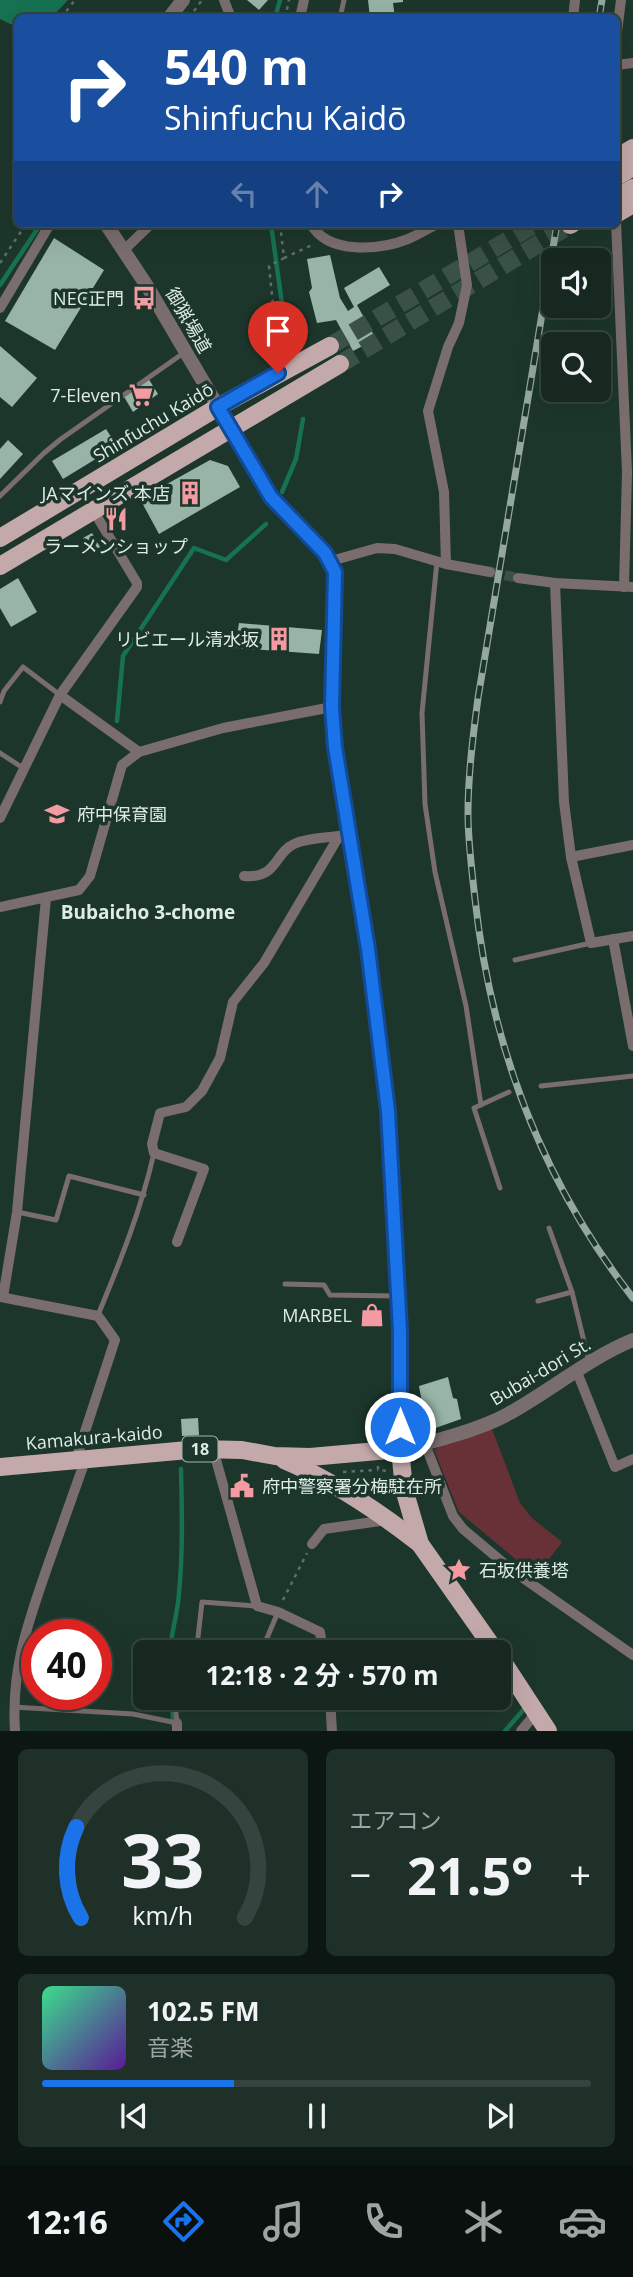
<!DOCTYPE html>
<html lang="ja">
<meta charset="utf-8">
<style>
body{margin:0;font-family:"Open Sans","Noto Sans JP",sans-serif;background:#1f3029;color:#f1f3f6;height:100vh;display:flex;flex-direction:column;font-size:26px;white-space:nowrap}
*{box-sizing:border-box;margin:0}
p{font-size:23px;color:#9ea6a5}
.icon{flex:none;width:38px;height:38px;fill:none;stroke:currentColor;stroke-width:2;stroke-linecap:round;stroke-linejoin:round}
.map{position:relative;height:1731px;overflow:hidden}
.details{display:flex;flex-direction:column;gap:18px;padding:18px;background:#0c1612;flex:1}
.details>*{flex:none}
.banner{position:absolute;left:14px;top:14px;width:606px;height:214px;border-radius:10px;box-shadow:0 7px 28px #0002,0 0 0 2px #35443e;background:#1a4fa0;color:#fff;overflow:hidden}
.fabs{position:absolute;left:541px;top:248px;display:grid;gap:14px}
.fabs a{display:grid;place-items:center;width:70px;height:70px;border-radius:10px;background:#162820;box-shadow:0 7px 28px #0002,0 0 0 2px #35443e;font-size:35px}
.speed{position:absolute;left:21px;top:1619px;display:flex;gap:14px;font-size:35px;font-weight:700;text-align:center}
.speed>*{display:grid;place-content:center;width:91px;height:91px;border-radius:50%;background:#162820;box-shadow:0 7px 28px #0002,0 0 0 2px #35443e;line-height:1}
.speed .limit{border:10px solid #d22;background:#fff;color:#111}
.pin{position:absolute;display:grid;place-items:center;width:60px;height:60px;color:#fff;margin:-72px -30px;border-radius:50% 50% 50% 0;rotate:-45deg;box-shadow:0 0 7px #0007}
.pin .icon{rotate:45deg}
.me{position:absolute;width:77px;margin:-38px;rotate:0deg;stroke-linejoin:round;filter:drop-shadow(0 0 5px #0008)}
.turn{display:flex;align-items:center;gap:24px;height:147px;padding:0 35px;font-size:32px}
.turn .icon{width:91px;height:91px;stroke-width:2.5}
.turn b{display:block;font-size:49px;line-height:60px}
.lanes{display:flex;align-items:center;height:66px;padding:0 35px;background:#0003;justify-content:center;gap:35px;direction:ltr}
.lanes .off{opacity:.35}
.big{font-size:52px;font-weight:700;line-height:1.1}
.details .tile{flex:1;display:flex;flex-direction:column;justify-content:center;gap:10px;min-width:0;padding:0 24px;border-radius:10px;background:#1f3029}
.details .dial{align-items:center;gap:0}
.dial svg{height:182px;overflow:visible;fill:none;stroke:#35443e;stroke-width:7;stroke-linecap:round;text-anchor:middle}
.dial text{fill:#f1f3f6;stroke:none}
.song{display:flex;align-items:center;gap:21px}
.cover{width:84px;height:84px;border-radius:10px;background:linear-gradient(135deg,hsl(150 70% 55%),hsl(270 70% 35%))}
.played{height:7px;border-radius:4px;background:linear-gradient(90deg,#1a73e8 35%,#35443e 35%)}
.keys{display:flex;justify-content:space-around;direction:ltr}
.heat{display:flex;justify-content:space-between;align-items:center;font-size:38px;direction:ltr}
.details .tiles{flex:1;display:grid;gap:18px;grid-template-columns:1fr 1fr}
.tile:last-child{grid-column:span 2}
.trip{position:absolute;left:133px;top:1640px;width:378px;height:70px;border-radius:10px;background:#162820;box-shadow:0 7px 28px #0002,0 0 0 2px #35443e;font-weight:700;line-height:70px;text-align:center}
.tabs{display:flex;height:112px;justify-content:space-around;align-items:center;background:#09100d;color:#9ea6a5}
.tabs .icon{width:49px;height:49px}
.tabs .on{color:#1a73e8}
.tabs b{font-size:32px;color:#f1f3f6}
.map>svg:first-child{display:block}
</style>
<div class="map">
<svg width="633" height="1731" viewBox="0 0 633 1731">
<rect width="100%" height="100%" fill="#1d362b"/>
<polygon fill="#683037" points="492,1429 520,1503 532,1518 562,1542 536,1576 459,1512 434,1450 443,1443"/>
<polygon fill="#167252" points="0,0 68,0 52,17 18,18 17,25 10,24 0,19"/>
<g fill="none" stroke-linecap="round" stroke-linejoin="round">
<g stroke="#167252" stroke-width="4.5">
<polyline points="275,18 280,0"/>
<polyline points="271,224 282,304"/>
<polyline points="0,285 40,225"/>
<polyline points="282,492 296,459 303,419"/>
<polyline points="117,721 123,656 194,548 226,560 266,524"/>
<path d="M 170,1652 C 171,1632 178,1613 179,1593 C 183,1552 182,1510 181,1469"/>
<polyline points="172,1698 173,1724"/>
<polyline points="505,1731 525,1708"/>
</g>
</g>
<g fill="#97b4a6">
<polygon points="247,0 268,0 259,10"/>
<polygon points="368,0 403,0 403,2 393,3 395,18 370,18"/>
<polygon points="54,238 104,270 55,350 5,321"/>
<polygon points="330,255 340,298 348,311 354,307 344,288 379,267 390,285 357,305 376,339 353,351 336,320 317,323 309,292 312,288 307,259"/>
<polygon points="0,346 37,378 12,407 0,397"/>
<polygon points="148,378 158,394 133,412 123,395"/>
<polygon points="106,429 117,446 63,479 52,461"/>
<polygon points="8,440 23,454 0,479 0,449"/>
<polygon points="210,460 228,466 240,487 159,534 140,499"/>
<polygon points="92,533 100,547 91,552 83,538"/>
<polygon points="18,578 37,612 11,627 0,608 0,589"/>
<polygon points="239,623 322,630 319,654 235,648"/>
<polygon points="448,1377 453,1398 457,1399 461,1419 427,1431 419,1386"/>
<polygon points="198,1418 199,1435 182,1436 181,1419"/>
</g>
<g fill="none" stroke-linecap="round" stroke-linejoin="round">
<polyline stroke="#3a5147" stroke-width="10" stroke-dasharray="10 5" stroke-linecap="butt" points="490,572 518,578"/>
<g stroke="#3a5147" stroke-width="18" stroke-dasharray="18 9" stroke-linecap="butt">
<polyline points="330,346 535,224"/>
<polyline points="340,364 570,225"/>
</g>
<g stroke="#5b7167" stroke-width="2.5" stroke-dasharray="3.5 5" stroke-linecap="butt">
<polyline points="61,18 75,0"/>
<polyline points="189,18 202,0"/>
<polyline points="285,18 289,0"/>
<polyline points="280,224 284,258 269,266 273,305 295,345"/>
<polyline points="284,258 312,245"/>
<polyline points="0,263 26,224"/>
<polyline points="378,1466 378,1470 388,1471"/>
<polyline points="343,1472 378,1470"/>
<polyline points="283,1600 307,1553"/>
</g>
<g stroke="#7a6d6d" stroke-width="5">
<polyline points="340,18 344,0"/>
<polyline points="0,496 44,453 61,439 185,352"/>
<polyline points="437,561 422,713 425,804 435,872 466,1006 481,1105"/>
<polyline points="0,702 4,691 23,667 60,695"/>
<polyline points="0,753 23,768"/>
<polyline points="515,960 591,943"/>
<polyline points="541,1086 633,1076"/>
<polyline points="500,1188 474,1108 509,1092"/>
<polyline points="17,1212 56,1220 69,1176 144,1195"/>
<polyline points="549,1228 572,1292 589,1362"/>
<polyline points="285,1284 324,1285 330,1295 396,1296"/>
<polyline points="538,1301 572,1292"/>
<path d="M 98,1315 C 120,1262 141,1210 154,1153"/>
<polyline points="224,1652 197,1646 202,1602 257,1606"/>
<polyline points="261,1652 278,1612"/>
<polyline points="13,1707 133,1714 177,1723 175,1703 196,1698"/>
</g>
<g stroke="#7a6d6d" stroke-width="10">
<polyline points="224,0 231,18"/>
<polyline points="300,18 304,0"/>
<polyline points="573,18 575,0"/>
<polyline points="616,40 621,0"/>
<polyline points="616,65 633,63"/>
<polyline points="616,222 627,472 624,587"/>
<path d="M 311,224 C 328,255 380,250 408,239 C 418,235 427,229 437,224"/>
<polyline points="124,250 151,224"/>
<polyline points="0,308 50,224"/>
<polyline points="331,561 377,548 395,549 446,564 444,492 428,411 448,347 459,323 467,285 458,224"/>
<polyline points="446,564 490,572"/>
<polyline points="518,578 555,583 633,587"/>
<polyline points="555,583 564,802 571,857 591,943 633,936"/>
<polyline points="60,695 139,752"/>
<polyline points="0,818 60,695 137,587 137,583 93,510"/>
<polyline points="571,857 633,845"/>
<path d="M 244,876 C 278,879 274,853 294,844 C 307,838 325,838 339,836"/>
<polyline points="0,907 79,890 90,876 122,765 139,752 223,728 332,707"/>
<polyline points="613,939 633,1046"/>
<polyline points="177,1242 204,1169 154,1153 152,1144 160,1113 186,1107 202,1091 220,1058 233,1002 264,963 339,836 350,833"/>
<polyline points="0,1297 98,1316 115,1340 76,1459"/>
<polyline points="3,1297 17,1212 46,898"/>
<polyline points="577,1372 615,1467 633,1459"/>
<polyline points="425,1444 453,1516 463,1529 513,1571 633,1655"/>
<polyline points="213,1449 257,1606 278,1612 320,1632 323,1652"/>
<polyline points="312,1544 324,1529 387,1520"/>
<polyline points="330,1698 332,1731"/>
<path d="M 15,1731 C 11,1668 28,1623 48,1565 C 61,1529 73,1494 86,1458"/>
<polyline points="177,1731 177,1723"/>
<polyline points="521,1731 536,1713"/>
</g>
<g stroke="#7a6d6d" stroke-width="14">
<polyline points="169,18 183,0"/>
<path d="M 106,224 L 147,286 L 271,497 L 325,553 L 335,572 L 332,707 L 335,746 L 368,949 L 388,1111 L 400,1330 L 400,1449 C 431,1443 481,1429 508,1414 C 550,1391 589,1358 633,1340"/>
</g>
<g stroke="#c4a9aa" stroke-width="18">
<polyline points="616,158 633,148"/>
<polyline points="616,177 633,167"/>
<polyline points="616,198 633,188"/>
<polyline points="616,214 633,204"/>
<polyline points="570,225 572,224"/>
<polyline points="0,538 218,407 330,346"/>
<polyline points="0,566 340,364"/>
<path d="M 284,1460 C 333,1481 378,1511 420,1544"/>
<polyline points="0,1467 199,1449 242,1450 275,1456 310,1457 400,1449 404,1489 420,1544 496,1652"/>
<polyline points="499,1656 548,1731"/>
</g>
<g stroke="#95a89f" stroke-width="7">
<g id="rail">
<polyline points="599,18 602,0"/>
<path d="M 557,224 L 478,698 C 473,736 468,775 468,814 C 468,842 472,871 475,899 C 491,1046 542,1181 633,1298"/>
</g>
</g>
<use href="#rail" stroke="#1d362b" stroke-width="4.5" stroke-dasharray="13" stroke-linecap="butt"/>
</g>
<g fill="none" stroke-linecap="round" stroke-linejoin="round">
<g stroke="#114b97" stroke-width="18">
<polyline id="route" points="278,373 218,407 271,497 325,553 335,572 332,707 335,747 368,949 388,1111 400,1330 400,1427"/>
</g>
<use href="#route" stroke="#1a73e8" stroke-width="12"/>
</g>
<defs>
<g id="bus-bare" transform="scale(1.89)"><path d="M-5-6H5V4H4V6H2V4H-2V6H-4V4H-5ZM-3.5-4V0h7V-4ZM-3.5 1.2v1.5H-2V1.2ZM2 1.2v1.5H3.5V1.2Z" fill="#f49aa2" stroke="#1d362b" stroke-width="2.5" paint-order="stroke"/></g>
<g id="supermarket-bare" transform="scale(1.89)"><path d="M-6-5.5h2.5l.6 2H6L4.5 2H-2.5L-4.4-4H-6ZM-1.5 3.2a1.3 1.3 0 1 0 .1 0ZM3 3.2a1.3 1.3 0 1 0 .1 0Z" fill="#f49aa2" stroke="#1d362b" stroke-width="2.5" paint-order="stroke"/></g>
<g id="building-bare" transform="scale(1.89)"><path d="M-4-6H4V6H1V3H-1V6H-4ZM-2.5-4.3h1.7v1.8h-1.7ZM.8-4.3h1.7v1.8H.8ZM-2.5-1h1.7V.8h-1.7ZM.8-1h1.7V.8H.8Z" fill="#f49aa2" stroke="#1d362b" stroke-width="2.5" paint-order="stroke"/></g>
<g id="restaurant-bare" transform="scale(1.89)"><path d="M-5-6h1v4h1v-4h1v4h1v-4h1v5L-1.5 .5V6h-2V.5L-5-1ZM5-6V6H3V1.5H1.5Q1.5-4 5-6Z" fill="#f49aa2" stroke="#1d362b" stroke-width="2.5" paint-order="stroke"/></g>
<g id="school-bare" transform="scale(1.89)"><path d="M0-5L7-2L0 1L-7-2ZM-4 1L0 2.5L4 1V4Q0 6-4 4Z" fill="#f49aa2" stroke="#1d362b" stroke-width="2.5" paint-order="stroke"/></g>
<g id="shop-bare" transform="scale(1.89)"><path d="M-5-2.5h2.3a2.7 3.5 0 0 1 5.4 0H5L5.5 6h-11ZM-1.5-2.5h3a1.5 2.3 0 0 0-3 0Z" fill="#f49aa2" stroke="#1d362b" stroke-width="2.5" paint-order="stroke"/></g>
<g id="civic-bare" transform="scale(1.89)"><path d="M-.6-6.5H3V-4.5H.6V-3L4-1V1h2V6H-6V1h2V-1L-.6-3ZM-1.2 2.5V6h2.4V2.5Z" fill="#f49aa2" stroke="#1d362b" stroke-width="2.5" paint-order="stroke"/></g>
<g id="sight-bare" transform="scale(1.89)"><path d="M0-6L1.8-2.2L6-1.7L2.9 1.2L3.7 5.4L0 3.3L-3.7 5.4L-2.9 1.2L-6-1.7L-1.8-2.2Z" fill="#f49aa2" stroke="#1d362b" stroke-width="2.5" paint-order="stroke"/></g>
</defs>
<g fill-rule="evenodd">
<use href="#bus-bare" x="144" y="298"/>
<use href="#supermarket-bare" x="141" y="395"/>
<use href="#building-bare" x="190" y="493"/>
<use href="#restaurant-bare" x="116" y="519"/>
<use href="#building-bare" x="279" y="639"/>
<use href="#school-bare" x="57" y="814"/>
<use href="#shop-bare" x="372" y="1315"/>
<use href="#civic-bare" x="242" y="1486"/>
<use href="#sight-bare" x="459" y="1570"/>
</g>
<g text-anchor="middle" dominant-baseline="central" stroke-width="7" stroke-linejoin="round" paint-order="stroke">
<rect fill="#1d362b" stroke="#a3b5ac" stroke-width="2" x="182.5" y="1436.5" width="35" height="25" rx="5"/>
<g font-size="16" font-weight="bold" fill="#ddece4">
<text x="200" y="1449">18</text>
</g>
<g font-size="18" fill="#ddece4" stroke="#1d362b" text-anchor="end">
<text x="124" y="298">NEC正門</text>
<text x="121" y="395">7-Eleven</text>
<text x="170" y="493">JAマインズ 本店</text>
<text x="116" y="546" text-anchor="middle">ラーメンショップ</text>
<text x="259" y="639">リビエール清水坂</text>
<text x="77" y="814" text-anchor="start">府中保育園</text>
<text x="352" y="1315">MARBEL</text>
<text x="262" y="1486" text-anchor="start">府中警察署分梅駐在所</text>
<text x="479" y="1570" text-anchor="start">石坂供養塔</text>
</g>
<g font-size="18" fill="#ddece4" stroke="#1d362b">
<text transform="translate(189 320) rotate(60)">御猟場道</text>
<text transform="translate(153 422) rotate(-31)">Shinfuchu Kaidō</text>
<text transform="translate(540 1371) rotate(-31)">Bubai-dori St.</text>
<text transform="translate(94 1437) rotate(-5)">Kamakura-kaido</text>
</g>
<g font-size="19" font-weight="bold" fill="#ddece4" stroke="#1d362b">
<text x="148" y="912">Bubaicho 3-chome</text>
</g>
</g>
</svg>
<div class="fabs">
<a><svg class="icon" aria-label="sound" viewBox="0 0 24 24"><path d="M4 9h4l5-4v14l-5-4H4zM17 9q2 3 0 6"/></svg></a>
<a><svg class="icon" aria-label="search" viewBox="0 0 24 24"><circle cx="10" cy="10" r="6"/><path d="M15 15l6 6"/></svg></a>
</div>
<div class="speed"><div class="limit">40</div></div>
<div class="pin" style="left:278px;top:373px;background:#d93025"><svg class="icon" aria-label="arrive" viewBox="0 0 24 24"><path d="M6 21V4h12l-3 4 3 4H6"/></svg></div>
<svg class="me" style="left:400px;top:1427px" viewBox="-20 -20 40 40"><circle r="17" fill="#1a73e8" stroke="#fff" stroke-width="3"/><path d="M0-11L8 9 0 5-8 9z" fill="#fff"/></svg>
<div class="trip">12:18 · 2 分 · 570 m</div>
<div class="banner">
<div class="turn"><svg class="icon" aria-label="right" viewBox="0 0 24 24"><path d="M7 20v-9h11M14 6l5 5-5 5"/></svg><div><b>540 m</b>Shinfuchu Kaidō</div></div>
<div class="lanes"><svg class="icon off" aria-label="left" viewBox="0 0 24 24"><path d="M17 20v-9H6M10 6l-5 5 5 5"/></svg><svg class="icon off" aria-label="ahead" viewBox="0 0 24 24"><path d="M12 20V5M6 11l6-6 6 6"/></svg><svg class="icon" aria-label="right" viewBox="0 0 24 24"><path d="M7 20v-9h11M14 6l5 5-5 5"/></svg></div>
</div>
</div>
<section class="details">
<div class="tiles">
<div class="tile dial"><svg viewBox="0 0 100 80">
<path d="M14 69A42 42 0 1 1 86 69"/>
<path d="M14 69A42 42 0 0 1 12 29" stroke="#1a73e8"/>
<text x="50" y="56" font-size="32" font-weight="700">33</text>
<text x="50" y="72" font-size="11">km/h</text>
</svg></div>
<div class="tile"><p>エアコン</p>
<div class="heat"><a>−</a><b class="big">21.5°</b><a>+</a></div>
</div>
<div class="tile">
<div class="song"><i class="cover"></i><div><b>102.5 FM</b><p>音楽</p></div></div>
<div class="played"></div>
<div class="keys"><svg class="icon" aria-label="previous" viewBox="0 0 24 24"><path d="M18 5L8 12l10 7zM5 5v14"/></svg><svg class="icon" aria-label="pause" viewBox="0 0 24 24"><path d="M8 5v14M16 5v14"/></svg><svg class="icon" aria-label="next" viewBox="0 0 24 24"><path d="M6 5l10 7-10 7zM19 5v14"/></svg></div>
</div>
</div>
</section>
<nav class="tabs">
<b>12:16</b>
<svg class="icon on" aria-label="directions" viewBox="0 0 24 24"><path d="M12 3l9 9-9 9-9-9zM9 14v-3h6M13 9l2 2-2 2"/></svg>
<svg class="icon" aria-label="music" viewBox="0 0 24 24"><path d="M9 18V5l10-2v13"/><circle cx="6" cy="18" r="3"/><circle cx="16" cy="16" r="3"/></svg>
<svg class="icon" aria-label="phone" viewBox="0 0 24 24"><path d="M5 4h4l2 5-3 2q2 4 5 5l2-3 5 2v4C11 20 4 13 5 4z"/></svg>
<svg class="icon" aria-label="climate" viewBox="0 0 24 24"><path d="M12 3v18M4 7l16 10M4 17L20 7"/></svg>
<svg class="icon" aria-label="car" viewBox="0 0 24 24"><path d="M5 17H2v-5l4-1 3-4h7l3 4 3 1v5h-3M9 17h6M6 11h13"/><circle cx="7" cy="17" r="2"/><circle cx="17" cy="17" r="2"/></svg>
</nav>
